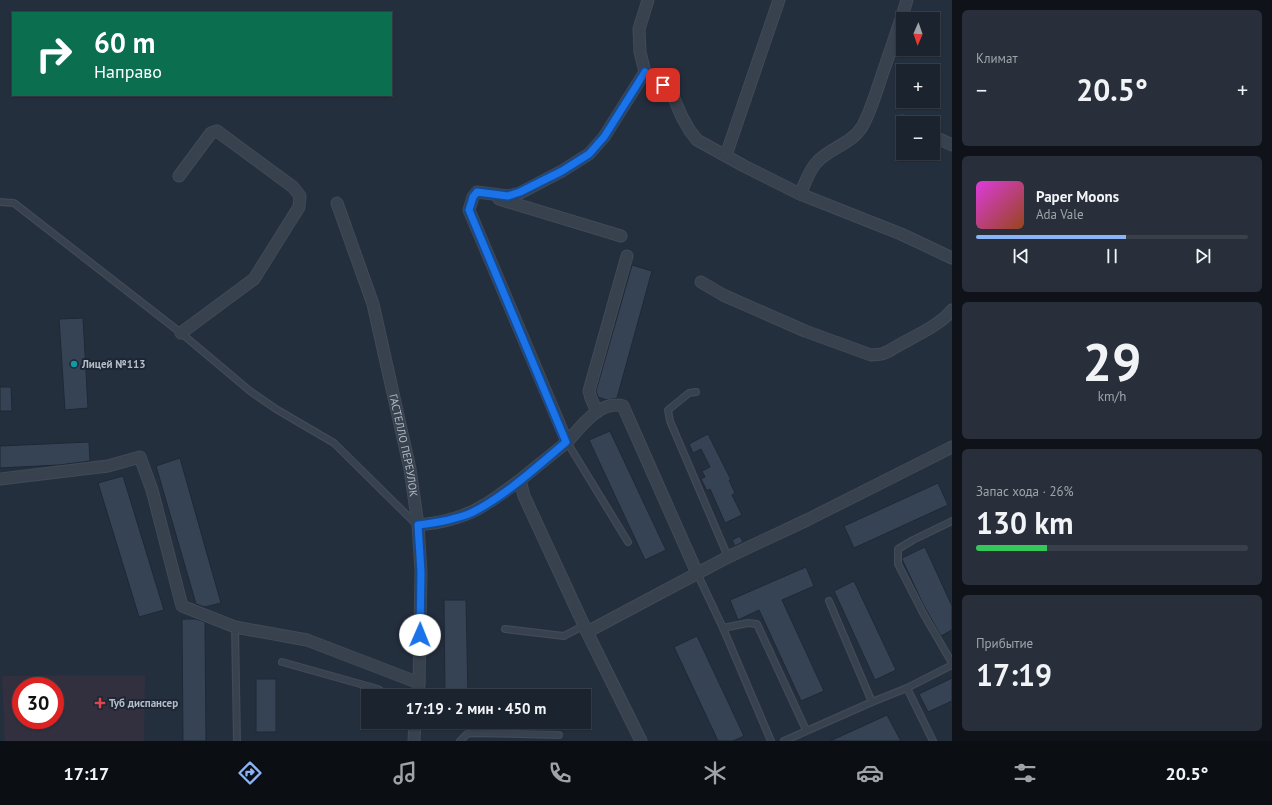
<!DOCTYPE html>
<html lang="ru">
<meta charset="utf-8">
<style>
body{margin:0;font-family:"PT Sans",sans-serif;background:#282f3a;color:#f1f3f6;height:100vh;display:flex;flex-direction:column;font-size:15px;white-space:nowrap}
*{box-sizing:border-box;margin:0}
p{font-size:13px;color:#a0a4aa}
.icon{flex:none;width:22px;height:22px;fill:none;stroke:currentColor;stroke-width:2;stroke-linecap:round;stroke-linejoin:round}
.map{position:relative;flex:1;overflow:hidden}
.sheet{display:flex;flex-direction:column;gap:10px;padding:10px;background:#0f1319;width:320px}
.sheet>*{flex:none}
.banner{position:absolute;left:12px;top:12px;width:380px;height:84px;border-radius:0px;box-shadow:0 1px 3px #0004,0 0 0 1px #39404a;background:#0b6e4f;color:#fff;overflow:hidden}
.needle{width:26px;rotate:182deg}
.buttons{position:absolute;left:896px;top:12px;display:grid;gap:8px}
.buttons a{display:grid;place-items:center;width:44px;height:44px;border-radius:0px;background:#1b232e;box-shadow:0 1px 3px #0004,0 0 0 1px #39404a;font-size:20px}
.speed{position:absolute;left:12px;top:677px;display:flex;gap:8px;font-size:20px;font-weight:700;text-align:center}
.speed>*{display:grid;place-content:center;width:52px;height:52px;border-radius:50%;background:#1b232e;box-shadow:0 1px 3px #0004,0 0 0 1px #39404a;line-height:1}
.speed .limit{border:6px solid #d22;background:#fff;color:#111}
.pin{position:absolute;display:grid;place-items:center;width:34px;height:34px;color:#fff;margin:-17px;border-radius:8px;box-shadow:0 2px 6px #0006}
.me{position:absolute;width:44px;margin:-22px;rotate:1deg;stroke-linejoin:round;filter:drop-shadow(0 0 3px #0008)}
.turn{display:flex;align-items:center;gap:14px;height:84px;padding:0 16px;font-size:18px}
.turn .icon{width:52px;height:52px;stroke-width:2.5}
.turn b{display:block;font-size:28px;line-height:34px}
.big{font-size:30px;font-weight:800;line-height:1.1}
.sheet .card{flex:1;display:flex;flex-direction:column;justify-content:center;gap:6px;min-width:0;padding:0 14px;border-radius:6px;background:#282f3a}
.sheet .dial{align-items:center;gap:0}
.dial b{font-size:52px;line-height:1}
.song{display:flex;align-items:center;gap:12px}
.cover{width:48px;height:48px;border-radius:6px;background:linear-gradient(135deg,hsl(300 70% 55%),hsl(20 70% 35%))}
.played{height:4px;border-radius:2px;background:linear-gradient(90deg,#8ab4f8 55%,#39404a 55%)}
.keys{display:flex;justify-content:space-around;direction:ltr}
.heat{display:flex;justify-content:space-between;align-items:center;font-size:22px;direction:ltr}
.charge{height:6px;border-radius:3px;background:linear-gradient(90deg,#34c759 26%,#39404a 0)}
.trip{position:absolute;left:361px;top:689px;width:230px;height:40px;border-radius:0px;background:#1b232e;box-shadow:0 1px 3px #0004,0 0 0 1px #39404a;font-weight:800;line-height:40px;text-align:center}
.tabs{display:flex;height:64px;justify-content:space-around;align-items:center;background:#0b0e12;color:#a0a4aa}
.tabs .icon{width:28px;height:28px}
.tabs .active{color:#8ab4f8}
.tabs b{font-size:18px;color:#f1f3f6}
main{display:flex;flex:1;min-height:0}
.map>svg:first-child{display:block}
</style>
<main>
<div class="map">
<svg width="952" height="741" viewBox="0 0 952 741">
<rect width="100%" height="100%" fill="#242f3e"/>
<path fill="#32303f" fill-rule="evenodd" d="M 145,675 L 144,741 L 5,741 L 2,676 ZM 21,686 L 55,686 L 55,720 L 21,720 Z"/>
<g fill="#364354" stroke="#1f2835">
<polygon points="632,265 652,271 617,398 607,400 598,397 596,391"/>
<polygon points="83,318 88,408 65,410 59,319"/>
<polygon points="0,387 11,387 12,411 0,411"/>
<polygon points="610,431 666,550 645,560 589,440"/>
<polygon points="708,434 731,480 729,480 735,493 732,495 742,515 725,523 710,489 707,491 701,479 705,477 702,471 710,467 701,449 693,453 689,444"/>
<polygon points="89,442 90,461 59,465 0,468 0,446"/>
<polygon points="180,458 221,603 205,607 196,604 156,466"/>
<polygon points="123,476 164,610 139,617 98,483"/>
<polygon points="938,483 948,505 854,548 844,526"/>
<polygon points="740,536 743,542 735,546 732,540"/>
<polygon points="925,547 952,606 952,630 941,636 923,604 902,559 902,558"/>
<polygon points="806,567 814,586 782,600 824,691 801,701 759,610 738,620 730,600"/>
<polygon points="854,581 896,670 875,680 834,591"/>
<polygon points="444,600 466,600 468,696 445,696"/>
<polygon points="182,619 196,619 205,622 206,741 183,741"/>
<polygon points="697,636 744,736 733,741 718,741 674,647"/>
<polygon points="952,678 952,701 928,712 919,694"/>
<rect x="256" y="679" width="20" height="53"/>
<polygon points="887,715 901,741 830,741"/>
</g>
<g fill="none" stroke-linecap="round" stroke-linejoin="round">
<g stroke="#414a57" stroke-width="8">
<g id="service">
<polyline points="0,202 14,203 181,333 250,391 276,409 334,443 416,524"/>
<polyline points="696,392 689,393 668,410 670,421 728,557"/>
<polyline points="567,442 628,542"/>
<polyline points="952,521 913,540 898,549 898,564 923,613 952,663"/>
<polyline points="697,573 723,628 771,741"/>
<polyline points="829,601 872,702"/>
<polyline points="235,627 237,741"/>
<polyline points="723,628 748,623 757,624 806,730"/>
<polyline points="505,629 564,636 583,626"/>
<polyline points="282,662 378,689 389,696"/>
<polyline points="907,688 933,741"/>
<polyline points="407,722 413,731"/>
<polyline points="460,741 467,734 472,733 559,735"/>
<polyline points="784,741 872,702 907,688 952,665"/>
</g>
</g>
<g stroke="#414a57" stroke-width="13">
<g id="minor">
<polyline points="645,72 663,85 672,94 682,117 690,131 697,140 744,166 800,194 901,234 952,258"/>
<polyline points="902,121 905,123"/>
<polyline points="933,136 952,145"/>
<polyline points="726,155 779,0"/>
<polyline points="179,176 211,133 217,131 293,187 300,196 299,207 254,279 181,333"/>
<path d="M 800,194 C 805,184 809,170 817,162 C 830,148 851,144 862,127 C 870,113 876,93 881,78 C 890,52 899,26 907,0"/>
<polyline points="499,199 621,236"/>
<path id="s1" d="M 337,203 L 373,304 L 410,469 L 418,525 L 421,572 L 419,683 L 418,696"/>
<path d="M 701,282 L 723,295 L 805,331 L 871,355 L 882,354 L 889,351 C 907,339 939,327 952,310"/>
<polyline points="597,412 591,398 589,391 627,256"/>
<path d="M 567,442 C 580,428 600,399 623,406 L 697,573"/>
<polyline points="0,479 108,466 140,457 152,490 182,606 235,627 307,640 419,683"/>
<polyline points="520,480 567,442 469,210 473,197 477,192 508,196 520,193 562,171 589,154 604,137 645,72 640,52 639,29 648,0"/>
<path d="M 418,525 C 441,523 466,517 486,504 C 498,497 509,488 520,480 L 524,496 L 587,632 L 728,557 L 807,520 L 952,447"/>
<polyline points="587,632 641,741"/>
<polyline points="414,741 415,722"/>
</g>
</g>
<use href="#service" stroke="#38414e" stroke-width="5.5"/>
<use href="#minor" stroke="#38414e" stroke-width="11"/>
</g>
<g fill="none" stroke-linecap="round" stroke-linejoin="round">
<g stroke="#114b97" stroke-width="10">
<path id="route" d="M 420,635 L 421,572 L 418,525 C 435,523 454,520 471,513 C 504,497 539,465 566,442 L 469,210 L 473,197 L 477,192 L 508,196 L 520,192 L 562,171 L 589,154 L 604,137 L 645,72 L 663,85"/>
</g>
<use href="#route" stroke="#1a73e8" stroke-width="7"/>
</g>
<circle fill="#0f9aa8" stroke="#1d2633" stroke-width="1.5" cx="74" cy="364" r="4"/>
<path fill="#e0444e" stroke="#1d2633" stroke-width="1.5" d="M98 697h4v4h4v4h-4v4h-4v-4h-4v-4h4z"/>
<g text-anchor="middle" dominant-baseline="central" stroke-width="4" stroke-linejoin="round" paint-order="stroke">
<g font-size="11" font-weight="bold" fill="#b4bcc9" stroke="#1d2633" text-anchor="start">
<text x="82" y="364">Лицей №113</text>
<text x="109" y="703">Туб диспансер</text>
</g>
<g font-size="11" fill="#b4bcc9" stroke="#1d2633">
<text stroke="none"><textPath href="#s1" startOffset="252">ГАСТЕЛЛО ПЕРЕУЛОК</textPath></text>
</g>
</g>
</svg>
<div class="buttons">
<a><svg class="needle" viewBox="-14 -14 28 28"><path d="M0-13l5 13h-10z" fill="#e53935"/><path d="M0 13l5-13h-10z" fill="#a0a4aa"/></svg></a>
<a>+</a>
<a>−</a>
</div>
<div class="speed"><div class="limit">30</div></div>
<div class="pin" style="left:663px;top:85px;background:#d93025"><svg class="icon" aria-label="arrive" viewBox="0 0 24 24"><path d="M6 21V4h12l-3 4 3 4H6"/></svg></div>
<svg class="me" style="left:420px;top:635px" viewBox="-20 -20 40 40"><circle r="19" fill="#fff"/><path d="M0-13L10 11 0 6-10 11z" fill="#1a73e8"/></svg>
<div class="trip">17:19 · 2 мин · 450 m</div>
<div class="banner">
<div class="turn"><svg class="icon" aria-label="right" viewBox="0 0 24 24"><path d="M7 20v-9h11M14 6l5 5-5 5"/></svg><div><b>60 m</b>Направо</div></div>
</div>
</div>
<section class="sheet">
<div class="card"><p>Климат</p>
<div class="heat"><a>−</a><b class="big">20.5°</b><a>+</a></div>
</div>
<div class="card">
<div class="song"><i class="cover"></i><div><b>Paper Moons</b><p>Ada Vale</p></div></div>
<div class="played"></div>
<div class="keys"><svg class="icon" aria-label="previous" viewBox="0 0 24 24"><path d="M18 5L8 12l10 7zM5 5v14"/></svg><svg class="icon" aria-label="pause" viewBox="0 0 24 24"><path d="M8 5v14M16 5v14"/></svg><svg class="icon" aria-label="next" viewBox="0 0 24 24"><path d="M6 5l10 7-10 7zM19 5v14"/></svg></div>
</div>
<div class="card dial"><b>29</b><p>km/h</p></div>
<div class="card"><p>Запас хода · 26%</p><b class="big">130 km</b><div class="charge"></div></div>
<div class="card"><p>Прибытие</p><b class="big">17:19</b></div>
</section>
</main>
<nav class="tabs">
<b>17:17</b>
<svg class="icon active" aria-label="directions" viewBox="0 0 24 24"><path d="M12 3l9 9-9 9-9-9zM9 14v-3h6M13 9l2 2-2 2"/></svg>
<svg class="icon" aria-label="music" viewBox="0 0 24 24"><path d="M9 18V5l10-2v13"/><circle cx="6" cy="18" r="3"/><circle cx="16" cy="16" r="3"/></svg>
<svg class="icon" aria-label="phone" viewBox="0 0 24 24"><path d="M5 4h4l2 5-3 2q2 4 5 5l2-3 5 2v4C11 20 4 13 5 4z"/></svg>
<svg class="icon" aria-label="climate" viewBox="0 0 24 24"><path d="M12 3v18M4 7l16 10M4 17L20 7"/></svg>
<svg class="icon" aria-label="car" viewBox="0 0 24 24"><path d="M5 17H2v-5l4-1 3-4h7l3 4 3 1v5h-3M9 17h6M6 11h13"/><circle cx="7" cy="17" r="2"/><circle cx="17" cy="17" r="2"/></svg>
<svg class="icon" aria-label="filters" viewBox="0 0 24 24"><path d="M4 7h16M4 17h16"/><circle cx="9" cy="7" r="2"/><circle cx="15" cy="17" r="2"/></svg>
<b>20.5°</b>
</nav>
